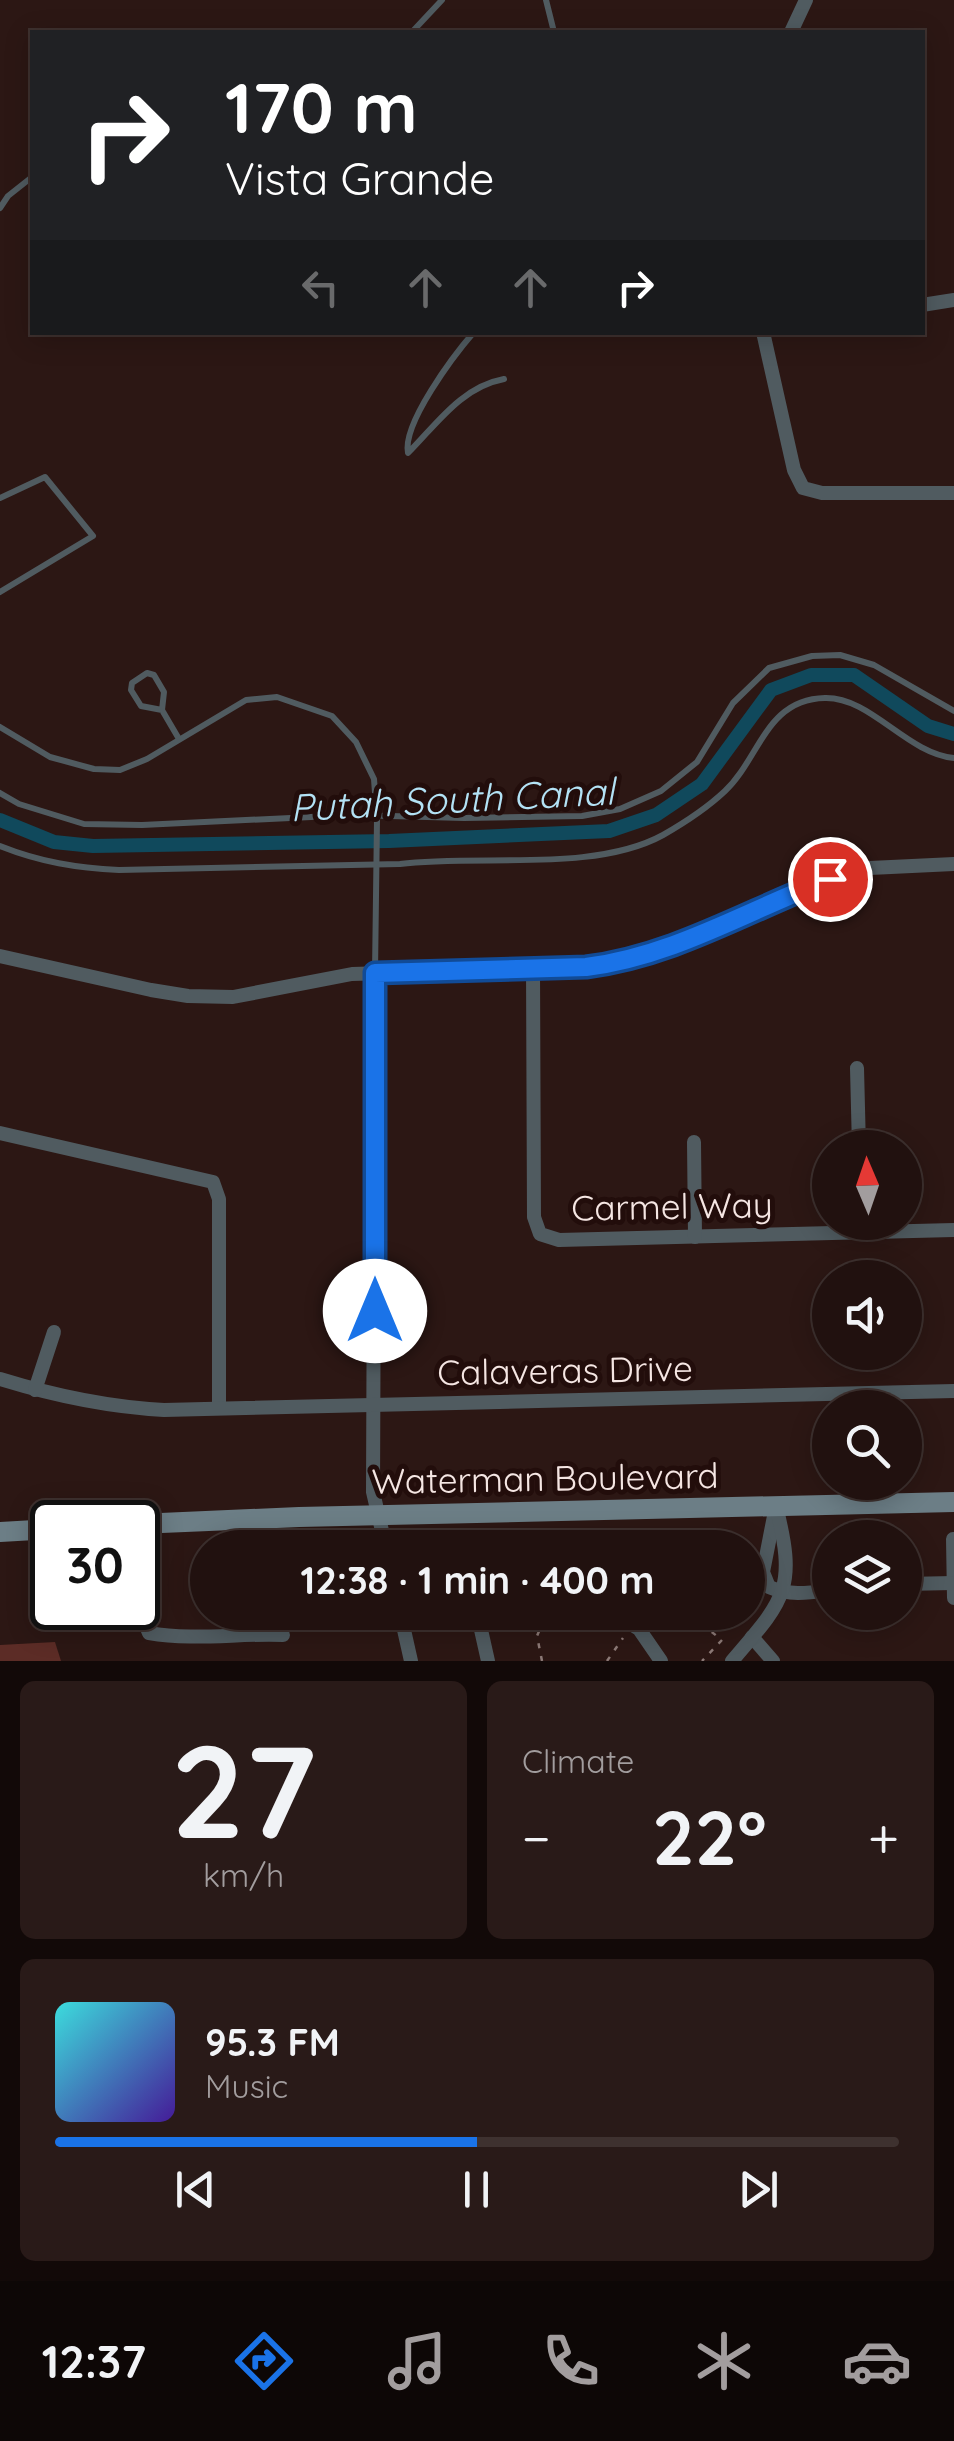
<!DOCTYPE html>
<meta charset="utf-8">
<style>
body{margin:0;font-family:Quicksand,sans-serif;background:#291a18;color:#f1f3f6;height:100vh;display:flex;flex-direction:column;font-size:38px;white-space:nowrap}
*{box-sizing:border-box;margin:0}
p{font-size:32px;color:#a29d9e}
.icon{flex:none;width:55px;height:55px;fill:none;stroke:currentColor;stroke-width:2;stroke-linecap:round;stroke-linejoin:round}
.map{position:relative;height:1661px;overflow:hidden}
.details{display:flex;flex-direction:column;gap:20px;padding:20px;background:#120908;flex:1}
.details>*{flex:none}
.banner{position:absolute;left:30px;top:30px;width:895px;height:305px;border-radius:0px;box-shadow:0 5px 25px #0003,0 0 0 2px #3e312f;background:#202124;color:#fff;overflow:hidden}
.needle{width:65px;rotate:358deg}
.tools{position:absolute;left:812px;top:1130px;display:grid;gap:20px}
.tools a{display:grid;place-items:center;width:110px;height:110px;border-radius:50%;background:#21110f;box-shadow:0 5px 25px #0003,0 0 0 2px #3e312f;font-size:50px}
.speed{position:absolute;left:30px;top:1500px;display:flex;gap:20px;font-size:50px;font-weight:700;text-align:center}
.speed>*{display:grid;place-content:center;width:130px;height:130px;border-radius:50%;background:#21110f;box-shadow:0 5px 25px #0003,0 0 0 2px #3e312f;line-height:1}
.speed .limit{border:5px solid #111;border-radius:15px;background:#fff;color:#111}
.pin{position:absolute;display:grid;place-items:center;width:85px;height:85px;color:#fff;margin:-42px;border:5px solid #fff;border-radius:50%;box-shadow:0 2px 10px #0007}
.me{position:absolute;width:110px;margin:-55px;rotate:0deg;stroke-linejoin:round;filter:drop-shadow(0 0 8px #0008)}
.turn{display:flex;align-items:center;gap:35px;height:210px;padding:0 30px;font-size:45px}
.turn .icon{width:130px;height:130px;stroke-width:2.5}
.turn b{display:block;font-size:70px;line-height:85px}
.lanes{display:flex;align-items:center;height:95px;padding:0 30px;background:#0003;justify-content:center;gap:50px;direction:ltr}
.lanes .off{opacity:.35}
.big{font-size:75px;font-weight:800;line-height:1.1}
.details .widget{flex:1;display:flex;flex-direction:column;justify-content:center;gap:15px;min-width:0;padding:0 35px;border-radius:15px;background:#291a18}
.details .dial{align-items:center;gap:0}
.dial b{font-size:130px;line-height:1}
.song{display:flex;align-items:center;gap:30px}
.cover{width:120px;height:120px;border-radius:15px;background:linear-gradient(135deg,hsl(180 70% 55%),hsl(260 70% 35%))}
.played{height:10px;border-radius:5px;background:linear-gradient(90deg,#1a73e8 50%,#3e312f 50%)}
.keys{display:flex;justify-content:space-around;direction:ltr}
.heat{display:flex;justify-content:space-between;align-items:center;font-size:55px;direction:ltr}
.details .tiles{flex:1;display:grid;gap:20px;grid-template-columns:1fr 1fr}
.widget:last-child{grid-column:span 2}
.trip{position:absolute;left:190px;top:1530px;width:575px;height:100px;border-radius:50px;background:#21110f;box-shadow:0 5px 25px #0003,0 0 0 2px #3e312f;font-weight:800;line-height:100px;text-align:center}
.tabs{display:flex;height:160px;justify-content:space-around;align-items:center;background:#0d0706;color:#a29d9e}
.tabs .icon{width:70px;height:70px}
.tabs .selected{color:#1a73e8}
.tabs b{font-size:45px;color:#f1f3f6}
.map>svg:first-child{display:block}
</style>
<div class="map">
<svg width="954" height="1661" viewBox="0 0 954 1661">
<rect width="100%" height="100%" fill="#2c1714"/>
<polygon fill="#5c2c26" points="55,1642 61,1661 0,1661 0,1645"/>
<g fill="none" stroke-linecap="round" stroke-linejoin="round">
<polyline stroke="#10495c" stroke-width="14" points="0,820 54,842 93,846 389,841 609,831 656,815 702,784 771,690 811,675 854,675 928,726 954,734"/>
<g stroke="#8d7a77" stroke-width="2.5" stroke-dasharray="5 8" stroke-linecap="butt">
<polyline points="748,1555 753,1545"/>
<polyline points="748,1585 756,1598 763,1602"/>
<polyline points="698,1612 700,1623 722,1640 702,1661"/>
<polyline points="542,1661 537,1636 547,1612"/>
<polyline points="607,1661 623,1638"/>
</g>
<g stroke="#505b60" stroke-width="6">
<polyline points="546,0 554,32"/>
<polyline points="412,32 442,0"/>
<polyline points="0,208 8,196 32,177"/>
<path d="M 474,332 C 454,355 402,424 408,453 C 436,425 461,387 504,379"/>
<polyline points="0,498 45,477 93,536 0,592"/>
<polyline points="162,710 141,706 131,690 132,683 147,673 154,675 164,692 162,710 179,739"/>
<polyline points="0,727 50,757 94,769 120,770 147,759 246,700 277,697 332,716 356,742 374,779 377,820 375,972"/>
<polyline points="0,793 19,804 84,824 142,825 353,815 464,818 582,816 620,809 661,791 697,762 733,703 769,668 812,656 840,655 874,665 954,711"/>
<path d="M 0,846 C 40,862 77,868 119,870 L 400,864 C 479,854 594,873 663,835 C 684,823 707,808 725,791 C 760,758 766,699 825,698 C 871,697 906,753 954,758"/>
</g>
<g stroke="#505b60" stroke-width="14">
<polyline points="791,32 806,0"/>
<polyline points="922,305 954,300"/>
<polyline points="763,332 794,470 803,488 822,493 954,493"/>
<polyline points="0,956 151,990 188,996 233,997 352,974 586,967 658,953 830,879 870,868 954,864"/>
<polyline points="533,967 534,1217 540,1234 559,1240 954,1230"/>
<polyline points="375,973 373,1492 386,1548"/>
<polyline points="857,1068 859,1148"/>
<polyline points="0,1133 213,1182 219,1199 219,1408"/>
<polyline points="694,1142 695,1237"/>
<path d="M 0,1379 C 55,1396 107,1407 164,1410 L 954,1391"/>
<polyline points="35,1390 54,1332"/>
<path d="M 775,1511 L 763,1572 L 769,1587 C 790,1596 808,1593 830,1590"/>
<path d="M 138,1524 L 141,1614 L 149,1633 C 193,1641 239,1633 283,1635"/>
<polyline points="953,1539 954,1598"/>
<polyline points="905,1584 953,1583"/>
<polyline points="400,1612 411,1661"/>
<polyline points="477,1612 488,1661"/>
<polyline points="612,1612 639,1629 661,1661"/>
<polyline points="752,1637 773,1661"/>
<path d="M 732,1661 C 785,1599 797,1589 776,1506"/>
</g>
<g stroke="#6c7e86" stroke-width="20">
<polyline points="138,1524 299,1517 954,1502"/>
<polyline points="0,1532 52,1529"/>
</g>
</g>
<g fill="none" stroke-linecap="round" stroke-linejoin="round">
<g stroke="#114b97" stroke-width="25">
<path id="route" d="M 375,1311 L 375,973 L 586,967 C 674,956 748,910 830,879"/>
</g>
<use href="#route" stroke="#1a73e8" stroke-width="18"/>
</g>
<g text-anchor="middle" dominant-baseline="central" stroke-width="10" stroke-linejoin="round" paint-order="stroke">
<g font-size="35" fill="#f5e6e3" stroke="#220d0b">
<text transform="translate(672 1206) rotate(-1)">Carmel Way</text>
<text transform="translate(565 1370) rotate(-1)">Calaveras Drive</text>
<text transform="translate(545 1478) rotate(-1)">Waterman Boulevard</text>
</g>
<g font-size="38" font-style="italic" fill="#b3e2f5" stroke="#220d0b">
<text transform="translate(452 799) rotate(-3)">Putah South Canal</text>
</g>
</g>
</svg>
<div class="tools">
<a><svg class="needle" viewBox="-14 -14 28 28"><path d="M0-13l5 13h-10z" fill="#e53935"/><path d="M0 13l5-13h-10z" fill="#a29d9e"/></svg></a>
<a><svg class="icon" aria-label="sound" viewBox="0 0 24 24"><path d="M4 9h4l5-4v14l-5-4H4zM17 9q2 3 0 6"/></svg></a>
<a><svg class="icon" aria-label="search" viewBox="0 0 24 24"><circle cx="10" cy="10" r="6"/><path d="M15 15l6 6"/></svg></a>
<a><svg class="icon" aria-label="layers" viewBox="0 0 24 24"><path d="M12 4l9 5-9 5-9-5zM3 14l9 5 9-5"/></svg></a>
</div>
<div class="speed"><div class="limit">30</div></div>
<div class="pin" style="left:830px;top:879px;background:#d93025"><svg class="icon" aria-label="arrive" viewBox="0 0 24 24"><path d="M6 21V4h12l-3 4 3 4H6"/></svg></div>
<svg class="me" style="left:375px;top:1311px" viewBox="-20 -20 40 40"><circle r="19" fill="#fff"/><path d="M0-13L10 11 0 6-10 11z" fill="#1a73e8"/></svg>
<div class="trip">12:38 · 1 min · 400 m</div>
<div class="banner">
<div class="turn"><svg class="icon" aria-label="right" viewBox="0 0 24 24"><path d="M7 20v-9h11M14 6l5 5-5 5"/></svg><div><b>170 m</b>Vista Grande</div></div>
<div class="lanes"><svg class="icon off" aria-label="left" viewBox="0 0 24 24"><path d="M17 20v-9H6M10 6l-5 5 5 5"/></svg><svg class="icon off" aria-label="ahead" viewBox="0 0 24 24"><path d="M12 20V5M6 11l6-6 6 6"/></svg><svg class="icon off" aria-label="ahead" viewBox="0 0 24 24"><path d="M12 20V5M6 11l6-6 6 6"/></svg><svg class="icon" aria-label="right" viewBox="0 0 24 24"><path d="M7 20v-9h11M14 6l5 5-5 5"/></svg></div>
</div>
</div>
<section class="details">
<div class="tiles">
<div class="widget dial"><b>27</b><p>km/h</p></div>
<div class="widget"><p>Climate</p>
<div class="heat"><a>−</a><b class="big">22°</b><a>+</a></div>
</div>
<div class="widget">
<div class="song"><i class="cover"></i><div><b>95.3 FM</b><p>Music</p></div></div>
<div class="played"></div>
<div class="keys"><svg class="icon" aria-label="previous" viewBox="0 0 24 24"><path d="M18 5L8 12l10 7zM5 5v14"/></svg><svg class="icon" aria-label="pause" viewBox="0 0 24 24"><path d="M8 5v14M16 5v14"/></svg><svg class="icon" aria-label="next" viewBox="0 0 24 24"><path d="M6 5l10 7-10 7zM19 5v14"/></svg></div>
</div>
</div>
</section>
<nav class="tabs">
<b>12:37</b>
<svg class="icon selected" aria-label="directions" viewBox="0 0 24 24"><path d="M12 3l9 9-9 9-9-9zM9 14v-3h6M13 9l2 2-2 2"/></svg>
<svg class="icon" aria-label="music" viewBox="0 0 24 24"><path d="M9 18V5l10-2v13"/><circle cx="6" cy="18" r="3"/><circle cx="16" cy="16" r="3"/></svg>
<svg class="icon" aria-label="phone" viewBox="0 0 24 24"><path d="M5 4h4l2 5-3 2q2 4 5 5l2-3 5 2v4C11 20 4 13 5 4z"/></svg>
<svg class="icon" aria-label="climate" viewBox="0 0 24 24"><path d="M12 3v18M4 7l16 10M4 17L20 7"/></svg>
<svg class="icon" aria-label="car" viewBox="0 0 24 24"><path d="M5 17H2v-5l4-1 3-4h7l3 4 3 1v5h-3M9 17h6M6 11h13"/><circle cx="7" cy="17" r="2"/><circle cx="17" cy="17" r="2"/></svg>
</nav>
